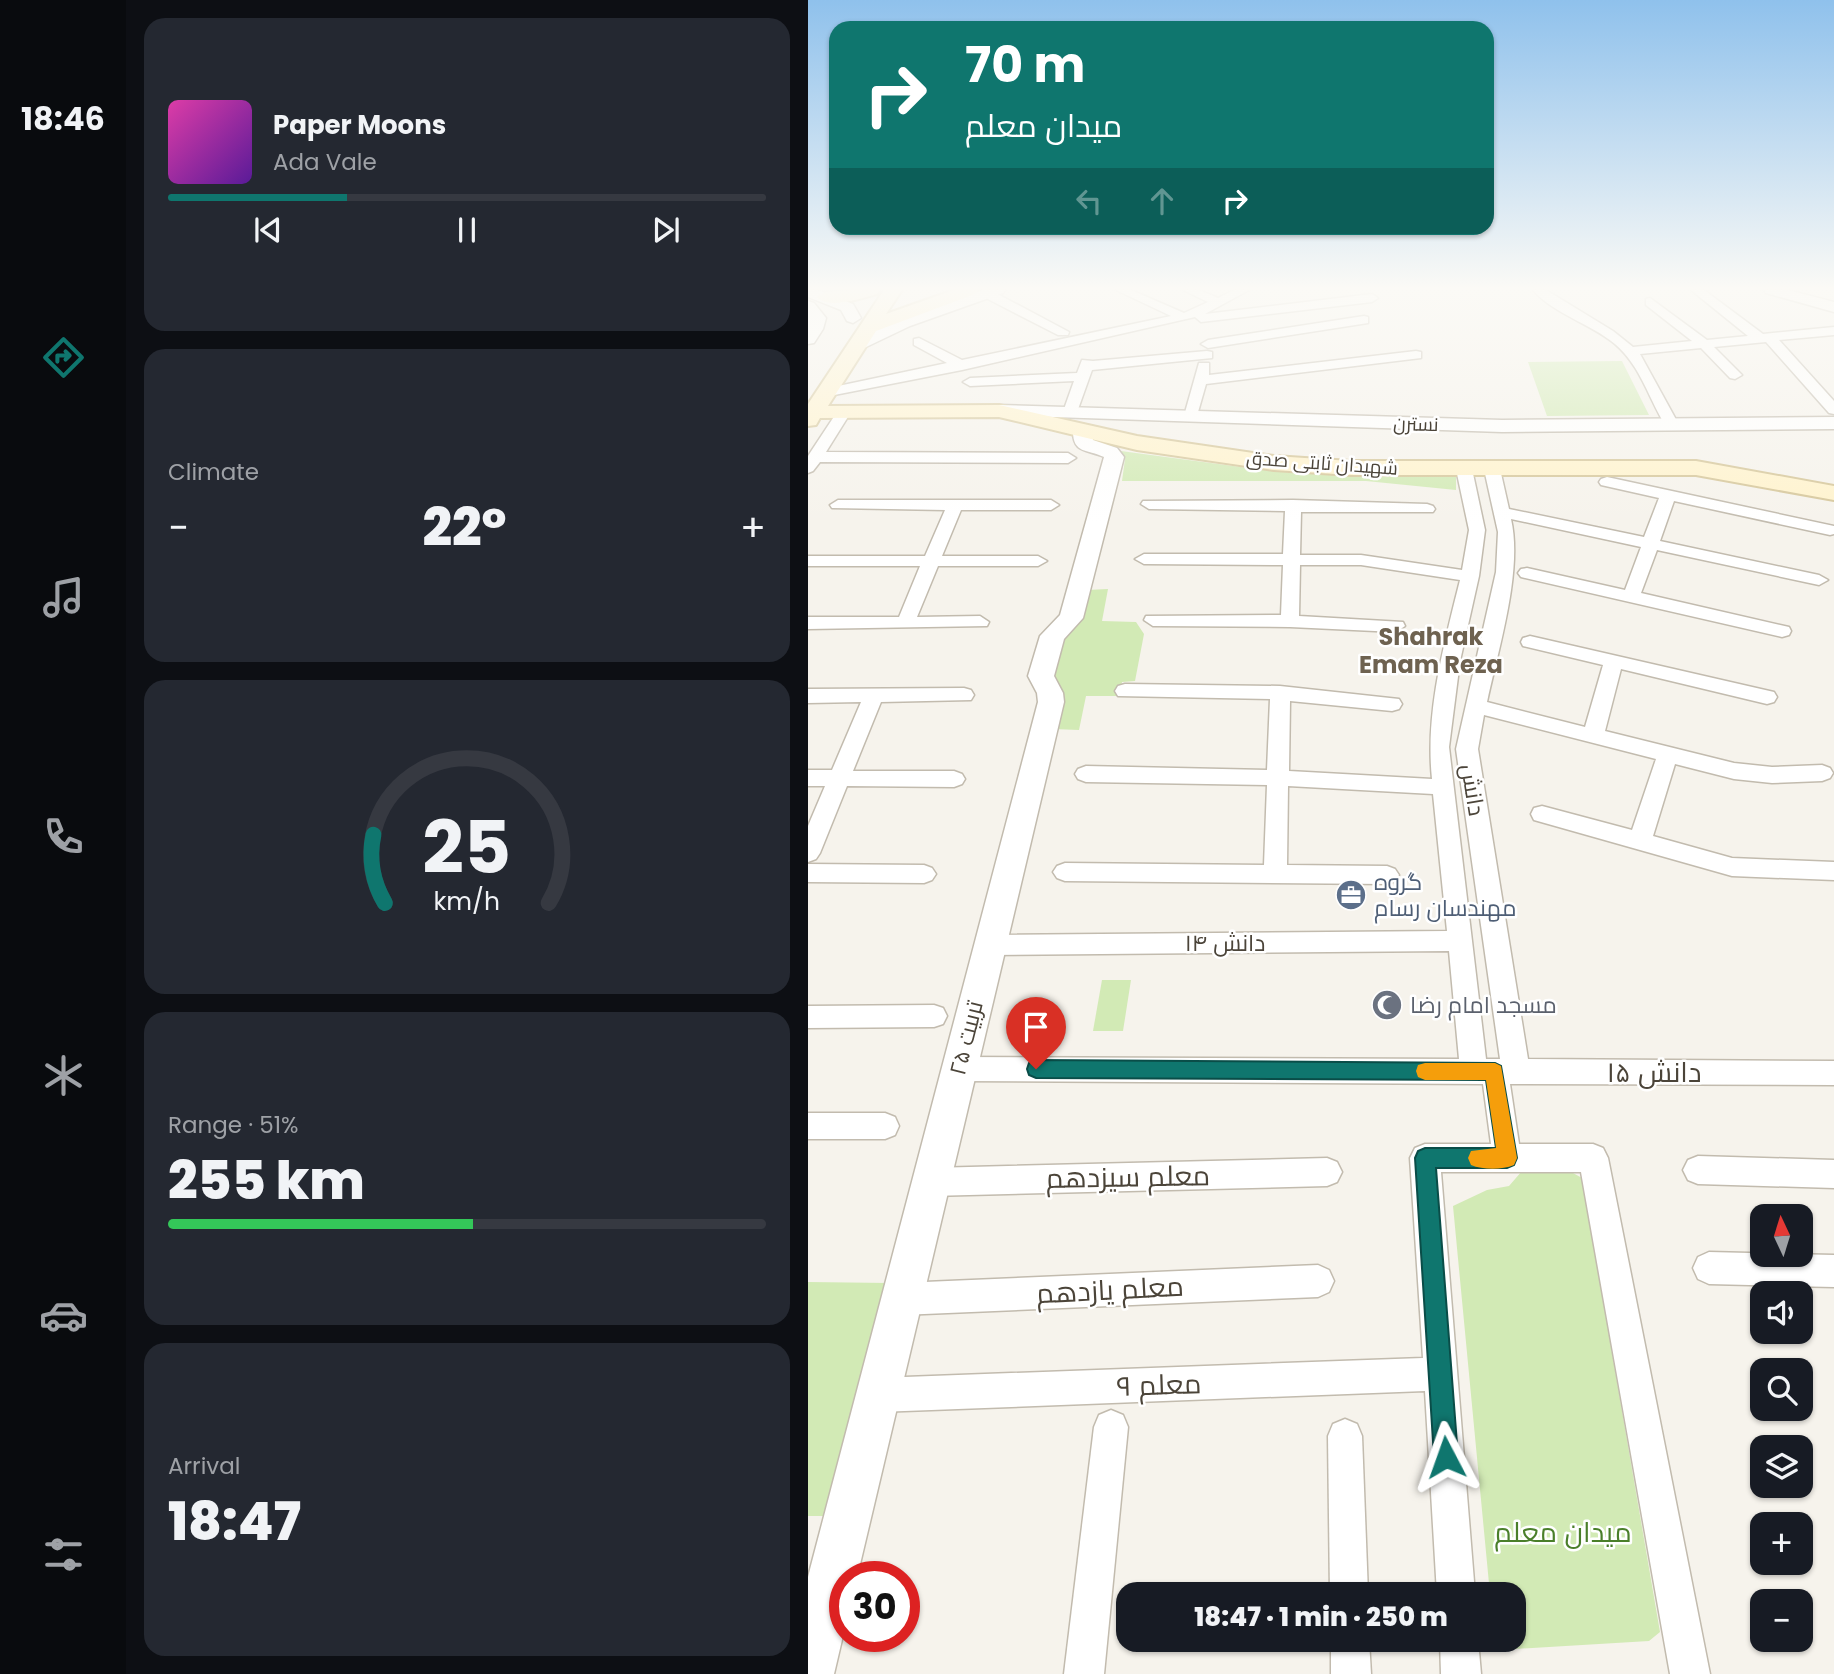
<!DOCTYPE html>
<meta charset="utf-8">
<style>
body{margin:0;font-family:Poppins,Cairo,sans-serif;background:#242831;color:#f1f3f6;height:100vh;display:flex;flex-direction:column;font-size:26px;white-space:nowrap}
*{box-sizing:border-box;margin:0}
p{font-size:23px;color:#9ea1a6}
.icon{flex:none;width:38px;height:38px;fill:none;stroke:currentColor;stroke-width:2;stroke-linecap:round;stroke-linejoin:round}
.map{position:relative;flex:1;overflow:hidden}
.sheet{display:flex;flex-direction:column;gap:18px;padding:18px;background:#0d0f14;width:682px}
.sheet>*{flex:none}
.hud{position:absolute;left:21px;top:21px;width:665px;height:214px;border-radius:21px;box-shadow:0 2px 5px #0004;background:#0f766e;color:#fff;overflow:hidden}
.needle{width:46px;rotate:356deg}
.controls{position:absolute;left:942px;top:1204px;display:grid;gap:14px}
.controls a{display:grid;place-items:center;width:63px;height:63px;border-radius:14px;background:#171b24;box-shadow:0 2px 5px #0004;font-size:35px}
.speed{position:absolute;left:21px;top:1561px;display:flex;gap:14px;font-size:35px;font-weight:700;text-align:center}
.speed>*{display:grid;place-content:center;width:91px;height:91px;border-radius:50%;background:#171b24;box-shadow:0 2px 5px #0004;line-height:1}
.speed .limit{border:10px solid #d22;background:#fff;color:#111}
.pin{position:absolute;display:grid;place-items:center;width:60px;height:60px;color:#fff;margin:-72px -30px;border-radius:50% 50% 50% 0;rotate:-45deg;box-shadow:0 0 7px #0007}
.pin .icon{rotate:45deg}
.me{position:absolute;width:77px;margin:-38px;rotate:356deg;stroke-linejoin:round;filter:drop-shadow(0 0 5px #0008)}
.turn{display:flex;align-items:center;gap:24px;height:147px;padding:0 21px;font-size:32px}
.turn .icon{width:91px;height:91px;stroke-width:2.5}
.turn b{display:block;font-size:49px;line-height:60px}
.lanes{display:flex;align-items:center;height:66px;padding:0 21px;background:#0003;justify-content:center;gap:35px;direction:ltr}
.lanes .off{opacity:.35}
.big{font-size:52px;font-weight:800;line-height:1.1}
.sheet .widget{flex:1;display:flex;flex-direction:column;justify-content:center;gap:10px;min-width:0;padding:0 24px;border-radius:21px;background:#242831}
.sheet .dial{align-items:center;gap:0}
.dial svg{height:182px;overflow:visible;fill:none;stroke:#363941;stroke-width:7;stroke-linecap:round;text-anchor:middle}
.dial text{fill:#f1f3f6;stroke:none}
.song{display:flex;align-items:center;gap:21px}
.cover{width:84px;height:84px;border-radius:10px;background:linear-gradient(135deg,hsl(320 70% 55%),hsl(270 70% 35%))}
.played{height:7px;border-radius:4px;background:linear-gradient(90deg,#0f766e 30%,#363941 30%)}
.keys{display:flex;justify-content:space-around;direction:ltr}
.heat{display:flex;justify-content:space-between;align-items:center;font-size:38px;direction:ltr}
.charge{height:10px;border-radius:5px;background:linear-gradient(90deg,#34c759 51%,#363941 0)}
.trip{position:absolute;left:308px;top:1582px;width:410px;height:70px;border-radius:21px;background:#171b24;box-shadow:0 2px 5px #0004;font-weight:800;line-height:70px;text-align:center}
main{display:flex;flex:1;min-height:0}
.tab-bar{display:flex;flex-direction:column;width:126px;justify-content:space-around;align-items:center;background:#090b0e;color:#9ea1a6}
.tab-bar .icon{width:49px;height:49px}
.tab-bar .selected{color:#0f766e}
.tab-bar b{font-size:32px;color:#f1f3f6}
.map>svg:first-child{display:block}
</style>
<main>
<nav class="tab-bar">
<b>18:46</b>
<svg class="icon selected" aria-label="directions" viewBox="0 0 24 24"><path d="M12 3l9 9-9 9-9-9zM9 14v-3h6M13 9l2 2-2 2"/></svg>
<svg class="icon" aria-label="music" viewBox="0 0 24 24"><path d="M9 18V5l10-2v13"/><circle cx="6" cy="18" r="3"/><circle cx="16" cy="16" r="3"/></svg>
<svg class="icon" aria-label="phone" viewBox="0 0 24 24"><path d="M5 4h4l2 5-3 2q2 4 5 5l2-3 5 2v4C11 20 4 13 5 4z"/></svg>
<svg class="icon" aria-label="climate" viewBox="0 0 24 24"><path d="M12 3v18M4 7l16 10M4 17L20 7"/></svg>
<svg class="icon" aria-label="car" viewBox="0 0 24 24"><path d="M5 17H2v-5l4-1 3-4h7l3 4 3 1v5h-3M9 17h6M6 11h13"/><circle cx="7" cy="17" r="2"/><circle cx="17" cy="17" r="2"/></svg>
<svg class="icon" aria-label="filters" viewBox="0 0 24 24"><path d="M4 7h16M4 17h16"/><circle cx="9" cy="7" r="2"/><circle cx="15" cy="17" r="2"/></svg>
</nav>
<section class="sheet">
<div class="widget">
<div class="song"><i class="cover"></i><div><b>Paper Moons</b><p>Ada Vale</p></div></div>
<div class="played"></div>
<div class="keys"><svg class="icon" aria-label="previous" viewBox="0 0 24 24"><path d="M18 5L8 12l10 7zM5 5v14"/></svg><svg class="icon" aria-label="pause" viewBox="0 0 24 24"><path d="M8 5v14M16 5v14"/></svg><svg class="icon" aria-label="next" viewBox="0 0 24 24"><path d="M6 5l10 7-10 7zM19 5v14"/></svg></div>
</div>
<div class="widget"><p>Climate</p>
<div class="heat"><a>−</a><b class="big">22°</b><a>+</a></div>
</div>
<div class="widget dial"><svg viewBox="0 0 100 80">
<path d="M14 69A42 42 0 1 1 86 69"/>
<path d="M14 69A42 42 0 0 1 9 39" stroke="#0f766e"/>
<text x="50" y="56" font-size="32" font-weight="700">25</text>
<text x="50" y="72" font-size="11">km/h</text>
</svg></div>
<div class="widget"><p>Range · 51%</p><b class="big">255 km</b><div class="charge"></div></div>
<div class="widget"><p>Arrival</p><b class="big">18:47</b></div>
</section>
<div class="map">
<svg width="1026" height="1674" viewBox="0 0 1026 1674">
<rect width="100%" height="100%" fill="#f6f3ec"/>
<g fill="#d2eab5">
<polygon points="814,361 841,415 739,416 720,362"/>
<polygon points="313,451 455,470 648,476 648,490 558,481 314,481 317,459"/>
<polygon points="300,589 294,621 328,622 336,634 327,681 314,682 311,696 278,696 271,730 245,729 242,680 252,634 279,590"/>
<polygon points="294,980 323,980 315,1031 285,1031"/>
<polygon points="714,1171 765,1173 774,1178 852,1632 841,1641 707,1649 692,1640 705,1640 705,1594 682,1594 645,1206 679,1190 701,1186"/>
<polygon points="0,1282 82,1283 17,1516 0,1516"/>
</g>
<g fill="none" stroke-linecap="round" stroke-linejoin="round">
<g stroke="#c2bbae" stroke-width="3">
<g id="minor">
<polygon points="174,290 182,290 261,332 260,335 250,335 174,296"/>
<polygon points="308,290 323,290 376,313 400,302 375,290 391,290 410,298 426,290 441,290 397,314 564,294 570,298 564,302 393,322 387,317 154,370 16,397 9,393 16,389 139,363 106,345 106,339 111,338 154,360 363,316"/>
<path d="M 725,290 L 738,290 L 805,331 L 825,347 L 884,341 L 838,305 L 838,299 L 842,298 L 899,340 L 940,336 L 883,290 L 896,290 L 955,334 L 1026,327 L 1026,335 L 971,340 L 1026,401 L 1026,414 L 1021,413 L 958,342 L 906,347 L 934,375 L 927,379 L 922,378 L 893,348 L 832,354 L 871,425 L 869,428 L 859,428 C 841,400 833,366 807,344 C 782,323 747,315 725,290 Z"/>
<polygon points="556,316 560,317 560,323 400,348 393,344 400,340"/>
<polygon points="399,351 404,352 404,358 284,370 269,412 262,416 255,412 266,381 162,386 155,382 162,378 269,373 274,360 285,361"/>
<polygon points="608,351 613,352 613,358 398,384 388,419 378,419 376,416 391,363 401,363 401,375"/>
<polygon points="36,408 43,412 18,452 260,453 268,458 260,463 12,462 5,471 0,473 0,456 31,409"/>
<path d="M 656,464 L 664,469 L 677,530 L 671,576 L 652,661 L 641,747 L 678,1059 L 692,1059 L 648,749 L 688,572 L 690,532 L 676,469 L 684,464 L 692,469 L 701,509 L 836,537 L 851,498 L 793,485 L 791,482 L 793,479 L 799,477 L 1026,526 L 1026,534 L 1022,535 L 866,501 L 852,541 L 1011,575 L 1020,580 L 1011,585 L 849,550 L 833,593 L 981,627 L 983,631 L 981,635 L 974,637 L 713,577 L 710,573 L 713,569 L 719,568 L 817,590 L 833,547 L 703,519 C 715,571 690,650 679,702 L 777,727 L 795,665 L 715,646 L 713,642 L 715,638 L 722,636 L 966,692 L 969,697 L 966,702 L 959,704 L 813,669 L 797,731 L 926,763 L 964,767 L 1014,765 L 1022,768 L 1025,773 L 1022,778 L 1014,781 L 964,783 L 926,779 L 867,764 L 845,836 L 924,858 L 1026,862 L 1026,880 L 924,876 L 726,820 L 723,814 L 726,808 L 734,806 L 824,830 L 848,759 L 676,715 L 670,749 L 720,1059 L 1026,1061 L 1026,1085 L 702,1084 L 711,1144 L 785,1144 L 795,1148 L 800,1158 L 902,1674 L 862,1674 L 773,1172 L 633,1172 L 667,1594 L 629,1594 L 617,1391 L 70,1412 L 58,1407 L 53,1395 L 58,1383 L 70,1378 L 615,1358 L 602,1158 L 607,1148 L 617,1144 L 683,1144 L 675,1084 L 150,1081 L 140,1078 L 136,1069 L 140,1060 L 150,1057 L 651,1059 L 641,951 L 181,955 L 172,952 L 169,945 L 172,938 L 181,935 L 639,931 L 625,794 L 480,786 L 479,865 L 579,866 L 587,869 L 591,875 L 587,881 L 579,884 L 257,881 L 249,878 L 245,872 L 249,866 L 257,863 L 456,865 L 459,785 L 278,782 L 270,779 L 267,774 L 270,769 L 278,766 L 459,770 L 462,699 L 310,696 L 307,691 L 310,686 L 317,684 L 472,686 L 591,699 L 594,704 L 591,709 L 584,711 L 482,701 L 481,771 L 624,779 C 617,712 636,645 652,580 L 553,565 L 492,565 L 491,616 L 595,622 L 597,626 L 588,632 L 482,627 L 345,626 L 336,620 L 338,616 L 473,615 L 475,565 L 336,564 L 327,559 L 336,554 L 475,554 L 477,511 L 341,509 L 333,504 L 335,501 L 485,500 L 619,504 L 625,506 L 627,509 L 625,512 L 493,512 L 492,555 L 553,555 L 654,570 L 661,530 L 648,469 Z"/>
<polygon points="30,500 243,500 251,505 243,510 153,510 134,556 230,556 239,561 230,566 130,566 109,617 172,616 181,622 179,626 0,629 0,617 91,617 112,566 0,566 0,556 117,556 137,510 24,508 22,505"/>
<polygon points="156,688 163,690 166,695 163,700 73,702 45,771 146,771 154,774 157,779 154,784 146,787 39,786 12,853 8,859 0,862 0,826 17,786 0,786 0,770 24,770 53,702 0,703 0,689"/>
<polygon points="0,864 116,865 124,868 128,874 124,880 116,883 0,882"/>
<polygon points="126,1005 135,1008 139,1016 135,1024 126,1027 0,1028 0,1006"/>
<polygon points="0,1113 77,1113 87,1117 91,1126 87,1135 77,1139 0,1139"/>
<polygon points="890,1156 1026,1160 1026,1188 890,1184 880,1180 875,1170 880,1160"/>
<polygon points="519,1158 529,1162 534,1172 529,1182 519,1186 122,1196 112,1192 107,1182 112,1172 122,1168"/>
<polygon points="901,1252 1026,1255 1026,1287 901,1284 890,1279 885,1268 890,1257"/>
<polygon points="510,1265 521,1270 526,1281 521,1292 510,1297 93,1315 82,1310 77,1299 82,1288 93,1283"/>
<polygon points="303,1410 315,1415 320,1427 296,1674 256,1674 286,1427 291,1415"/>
<polygon points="537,1419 549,1424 554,1436 560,1594 522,1594 520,1436 525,1424"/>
<polygon points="523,1640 561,1640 563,1674 523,1674"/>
<polygon points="632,1640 670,1640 673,1674 633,1674"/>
</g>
</g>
<g stroke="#c2bbae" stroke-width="3">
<g id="tertiary">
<polygon points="0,290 10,290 45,304 53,318 45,323 39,321 33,310 0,297"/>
<polygon points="175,290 197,290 195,293 102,326 56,348 44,348 41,344 90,318"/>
<polygon points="956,290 980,290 1026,302 1026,312 958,293"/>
<polygon points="0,301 6,303 18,318 15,329 6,343 0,344"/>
<polygon points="191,405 694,420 1026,417 1026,429 694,432 184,415 182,411"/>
<path d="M 275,425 L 285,431 L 285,440 L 309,448 L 316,457 L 275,618 L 256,639 L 246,676 L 255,693 L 256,702 L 49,1577 L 37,1577 L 37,1627 L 26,1674 L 0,1674 L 0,1577 L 230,702 L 229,693 L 220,676 L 232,636 L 252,615 L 296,457 C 279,449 265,454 265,431 Z"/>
</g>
</g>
<g stroke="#d6c79b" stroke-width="4">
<g id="secondary">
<path d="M 45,290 L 72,290 L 69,294 C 54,298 21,310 9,297 L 18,292 Z"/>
<polygon points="76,290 94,290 78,314 146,290 170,290 167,294 68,331 20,406 191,405 329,436 466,456 543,461 888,461 1026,486 1026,500 888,475 543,475 466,470 329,450 191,417 12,418 8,425 0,426 0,404"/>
</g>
</g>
<use href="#minor" fill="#fff" fill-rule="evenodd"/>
<use href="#tertiary" fill="#fff" fill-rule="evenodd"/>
<use href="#secondary" fill="#fff3cd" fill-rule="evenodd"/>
</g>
<linearGradient id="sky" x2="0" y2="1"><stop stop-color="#8fc1ec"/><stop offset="0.55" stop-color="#fbfaf6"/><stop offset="1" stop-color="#fbfaf6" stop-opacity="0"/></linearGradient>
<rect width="1026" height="524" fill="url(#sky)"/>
<polygon fill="#0f766e" stroke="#0a4d48" stroke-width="2" points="228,1060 687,1063 693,1066 709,1158 706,1165 699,1168 628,1168 650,1457 647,1465 638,1469 629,1465 626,1457 607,1158 610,1151 617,1148 688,1148 678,1080 228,1078 221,1075 219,1069 221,1063"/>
<path fill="#f59e0b" d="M 617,1063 L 687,1063 L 693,1066 L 709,1158 L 706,1165 C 694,1170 675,1170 663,1165 L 660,1158 L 663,1151 L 688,1148 L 678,1080 L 617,1080 L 610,1077 L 608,1071 L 610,1065 Z"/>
<defs>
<g id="office-disc" transform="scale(1.575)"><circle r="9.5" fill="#5c6f8a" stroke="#fff"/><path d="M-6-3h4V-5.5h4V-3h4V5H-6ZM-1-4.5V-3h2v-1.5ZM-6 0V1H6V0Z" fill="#fff"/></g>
<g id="mosque-disc" transform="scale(1.575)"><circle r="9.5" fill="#6b7280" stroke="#fff"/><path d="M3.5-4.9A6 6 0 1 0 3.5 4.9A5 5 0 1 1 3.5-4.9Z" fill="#fff"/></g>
</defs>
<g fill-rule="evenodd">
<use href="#office-disc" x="543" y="895"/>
<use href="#mosque-disc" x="579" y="1005"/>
</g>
<g text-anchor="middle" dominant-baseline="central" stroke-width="5" stroke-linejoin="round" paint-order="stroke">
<g font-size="19" fill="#4b4439" stroke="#fff">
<text transform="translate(608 424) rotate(2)">نسترن</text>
<text transform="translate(514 463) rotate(4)">شهیدان ثابتی صدق</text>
</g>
<g font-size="23" fill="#4b4439" stroke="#fff">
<text transform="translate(665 790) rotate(81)">دانش</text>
<text x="417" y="943">دانش ۱۴</text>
<text transform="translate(158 1038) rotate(-76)">تربیت ۲۵</text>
</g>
<g font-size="23" fill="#4e5e75" stroke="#fff" text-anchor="start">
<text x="566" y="882">گروه<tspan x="566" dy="26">مهندسان رسام</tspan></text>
</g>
<g font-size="23" fill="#5b616d" stroke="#fff" text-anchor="start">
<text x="602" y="1005">مسجد امام رضا</text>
</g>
<g font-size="24" font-weight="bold" fill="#6e6250" stroke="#fff">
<text x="623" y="636">Shahrak<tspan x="623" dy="28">Emam Reza</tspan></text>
</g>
<g font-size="28" fill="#4b4439" stroke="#fff">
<text x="846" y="1072">دانش ۱۵</text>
<text transform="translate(320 1177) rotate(-1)">معلم سیزدهم</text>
<text transform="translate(302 1290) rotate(-3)">معلم یازدهم</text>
<text transform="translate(351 1385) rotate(-2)">معلم ۹</text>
</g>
<g font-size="28" fill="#4a7f2a" stroke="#fff">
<text x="755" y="1532">میدان معلم</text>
</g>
</g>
</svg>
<div class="controls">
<a><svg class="needle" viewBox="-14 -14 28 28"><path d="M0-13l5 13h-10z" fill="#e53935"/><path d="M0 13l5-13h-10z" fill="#9ea1a6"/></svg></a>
<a><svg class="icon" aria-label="sound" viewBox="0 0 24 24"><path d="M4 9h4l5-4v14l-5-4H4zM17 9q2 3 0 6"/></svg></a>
<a><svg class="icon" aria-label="search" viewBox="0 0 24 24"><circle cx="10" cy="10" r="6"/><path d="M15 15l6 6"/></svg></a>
<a><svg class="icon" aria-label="layers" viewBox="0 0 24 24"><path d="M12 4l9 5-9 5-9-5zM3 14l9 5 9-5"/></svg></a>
<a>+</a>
<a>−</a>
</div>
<div class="speed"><div class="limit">30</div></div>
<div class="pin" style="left:228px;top:1069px;background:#d93025"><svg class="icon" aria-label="arrive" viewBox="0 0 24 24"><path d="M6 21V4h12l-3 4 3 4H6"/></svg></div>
<svg class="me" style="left:638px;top:1457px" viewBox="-20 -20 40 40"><path d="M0-17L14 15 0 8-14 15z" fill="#0f766e" stroke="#fff" stroke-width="4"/></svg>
<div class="trip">18:47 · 1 min · 250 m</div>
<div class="hud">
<div class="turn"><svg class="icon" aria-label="right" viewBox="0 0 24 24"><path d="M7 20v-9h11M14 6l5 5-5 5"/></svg><div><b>70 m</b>میدان معلم</div></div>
<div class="lanes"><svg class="icon off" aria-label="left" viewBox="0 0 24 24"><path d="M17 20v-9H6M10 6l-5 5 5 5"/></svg><svg class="icon off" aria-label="ahead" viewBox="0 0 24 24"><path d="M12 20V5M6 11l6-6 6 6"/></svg><svg class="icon" aria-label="right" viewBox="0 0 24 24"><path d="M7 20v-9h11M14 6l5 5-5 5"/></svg></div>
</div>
</div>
</main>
